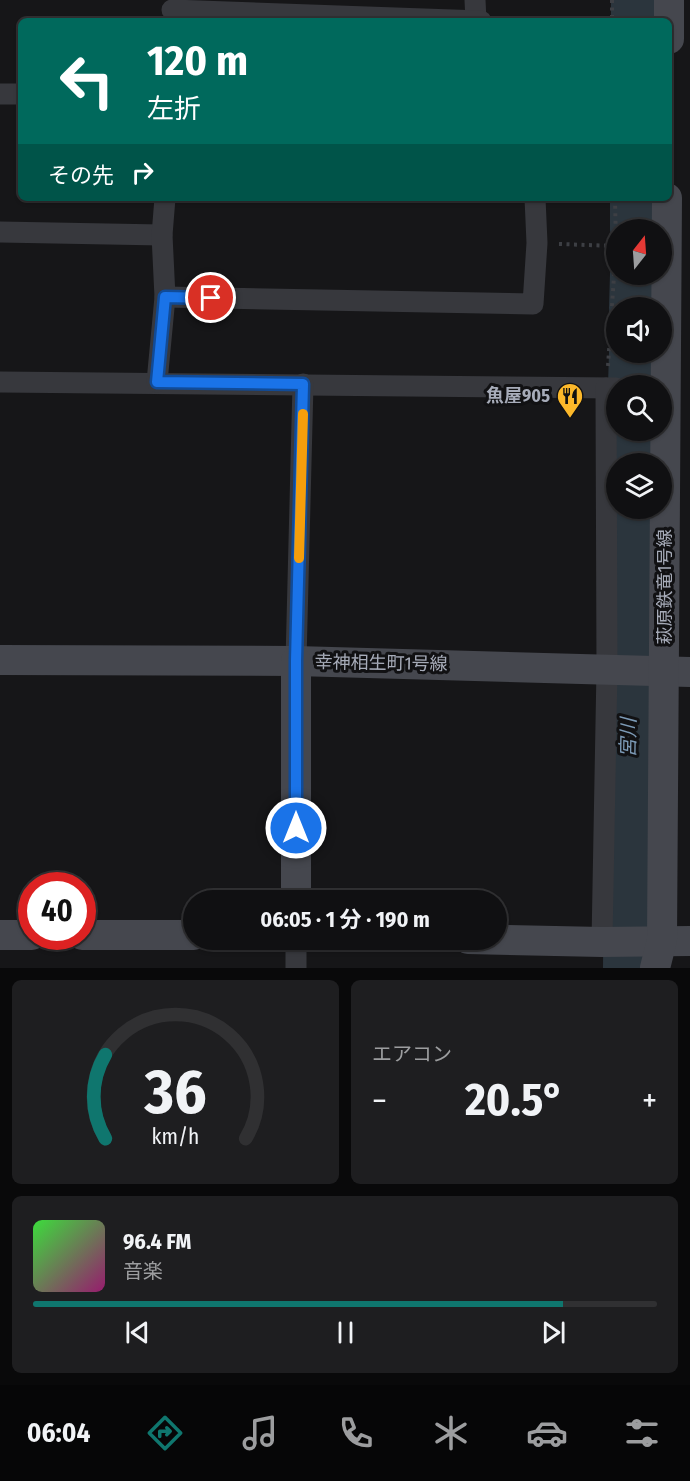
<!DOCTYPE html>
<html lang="ja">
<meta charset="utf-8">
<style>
body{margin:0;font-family:"Fira Sans Condensed","Noto Sans JP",sans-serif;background:#1e1e20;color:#f1f3f6;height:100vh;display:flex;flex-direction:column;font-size:22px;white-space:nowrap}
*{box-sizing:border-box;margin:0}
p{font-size:20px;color:#9c9d9f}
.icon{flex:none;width:33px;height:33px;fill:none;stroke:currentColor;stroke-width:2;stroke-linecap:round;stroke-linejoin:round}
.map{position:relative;height:968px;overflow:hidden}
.details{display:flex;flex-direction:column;gap:12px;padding:12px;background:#09090a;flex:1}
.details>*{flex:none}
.banner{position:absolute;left:18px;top:18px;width:654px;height:183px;border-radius:9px;box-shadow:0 2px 4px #0004,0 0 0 2px #303032;background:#00695c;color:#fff;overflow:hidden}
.needle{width:39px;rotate:17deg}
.controls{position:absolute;left:606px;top:219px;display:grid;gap:12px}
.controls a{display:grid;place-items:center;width:66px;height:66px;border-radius:50%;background:#101012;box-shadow:0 2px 4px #0004,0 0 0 2px #303032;font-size:30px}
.speed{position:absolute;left:18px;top:872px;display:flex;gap:12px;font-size:30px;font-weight:700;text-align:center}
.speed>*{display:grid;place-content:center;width:78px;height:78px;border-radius:50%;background:#101012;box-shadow:0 2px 4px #0004,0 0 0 2px #303032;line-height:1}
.speed .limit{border:9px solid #d22;background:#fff;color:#111}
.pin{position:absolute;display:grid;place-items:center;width:51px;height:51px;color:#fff;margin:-26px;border:3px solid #fff;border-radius:50%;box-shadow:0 2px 6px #0007}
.me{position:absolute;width:66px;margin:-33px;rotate:0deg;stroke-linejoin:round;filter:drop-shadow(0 0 4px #0008)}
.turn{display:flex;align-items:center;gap:21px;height:126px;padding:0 30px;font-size:27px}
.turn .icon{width:78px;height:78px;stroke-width:2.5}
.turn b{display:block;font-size:42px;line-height:51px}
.then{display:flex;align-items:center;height:57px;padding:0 30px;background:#0003;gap:12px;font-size:22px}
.big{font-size:45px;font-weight:700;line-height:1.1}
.details .widget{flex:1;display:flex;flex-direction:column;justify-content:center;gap:9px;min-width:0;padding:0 21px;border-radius:9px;background:#1e1e20}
.details .dial{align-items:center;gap:0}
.dial svg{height:156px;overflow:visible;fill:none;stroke:#303032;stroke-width:7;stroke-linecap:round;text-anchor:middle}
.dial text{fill:#f1f3f6;stroke:none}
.song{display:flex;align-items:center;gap:18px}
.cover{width:72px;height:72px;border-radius:9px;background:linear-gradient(135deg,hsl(120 70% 55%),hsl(320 70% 35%))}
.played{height:6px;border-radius:3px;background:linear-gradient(90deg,#0f766e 85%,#303032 85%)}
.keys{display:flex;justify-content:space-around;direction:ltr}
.heat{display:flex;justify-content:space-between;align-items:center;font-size:33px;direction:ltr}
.details .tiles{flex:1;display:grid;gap:12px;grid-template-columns:1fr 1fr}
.widget:last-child{grid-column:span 2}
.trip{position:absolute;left:183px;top:890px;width:324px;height:60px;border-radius:30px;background:#101012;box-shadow:0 2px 4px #0004,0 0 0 2px #303032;font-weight:700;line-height:60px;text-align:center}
.tabs{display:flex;height:96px;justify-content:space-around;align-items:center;background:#060607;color:#9c9d9f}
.tabs .icon{width:42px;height:42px}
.tabs .selected{color:#0f766e}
.tabs b{font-size:27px;color:#f1f3f6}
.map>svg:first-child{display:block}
</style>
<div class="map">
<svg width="690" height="968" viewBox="0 0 690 968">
<rect width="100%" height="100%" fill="#161618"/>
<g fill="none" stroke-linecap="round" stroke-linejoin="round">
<g stroke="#2b353d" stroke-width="46">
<polyline points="634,0 634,21"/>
<polyline points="633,230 633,198"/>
<polyline points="632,308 633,274"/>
<polyline points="631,386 632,352"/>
<polyline points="630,464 631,430"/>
<polyline points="626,968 630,508"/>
</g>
<g stroke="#3d3f44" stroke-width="4" stroke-dasharray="3 4.5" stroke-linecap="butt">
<polyline points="612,0 612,21"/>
<polyline points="559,244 616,246"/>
<polyline points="608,366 616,246 615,198"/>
</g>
<g stroke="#37383d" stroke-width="21">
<polyline points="475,0 476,21"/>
<polyline points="172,10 481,21"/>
<polyline points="0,94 21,94"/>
<polyline points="0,232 162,235"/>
<polyline points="165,297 533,304 537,243 535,198"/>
<polyline points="0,382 616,388"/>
<polyline points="157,382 165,297 162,235 165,198"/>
<polyline points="296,661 303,384"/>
<polyline points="296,939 296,968"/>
<polyline points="602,942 607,669 606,388"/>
</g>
<g stroke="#45474e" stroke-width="30">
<polyline points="669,39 669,0"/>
<polyline points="0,660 296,661 690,672"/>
<polyline points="296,900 296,661"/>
<polyline points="0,935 32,935"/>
<polyline points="82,935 194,935"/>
<polyline points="468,939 602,942 690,941"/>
<polyline points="655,968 662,940 667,198"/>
</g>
</g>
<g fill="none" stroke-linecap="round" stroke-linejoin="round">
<g stroke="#114b97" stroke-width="15">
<polyline id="route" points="211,298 165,297 157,382 303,384 296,661 296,828"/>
</g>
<use href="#route" stroke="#1a73e8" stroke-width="10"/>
<polyline stroke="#f59e0b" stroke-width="10" points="299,558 303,414"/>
</g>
<defs>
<g id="restaurant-pin" transform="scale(1.35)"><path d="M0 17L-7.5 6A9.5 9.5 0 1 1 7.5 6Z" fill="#fcb82a" stroke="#111113"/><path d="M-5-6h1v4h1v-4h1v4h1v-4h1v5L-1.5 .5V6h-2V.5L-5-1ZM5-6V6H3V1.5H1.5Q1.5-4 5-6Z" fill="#111"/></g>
</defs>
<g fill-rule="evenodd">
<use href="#restaurant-pin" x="570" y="396"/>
</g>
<g text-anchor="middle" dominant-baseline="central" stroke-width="6" stroke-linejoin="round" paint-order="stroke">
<g font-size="18" font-weight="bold" fill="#a7acb9" stroke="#111113" text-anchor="end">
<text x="550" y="396">魚屋905</text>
</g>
<g font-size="18" fill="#a7acb9" stroke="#111113">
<text transform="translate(665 587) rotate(-90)">萩原鉄竜1号線</text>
<text transform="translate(381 663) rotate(1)">幸神相生町1号線</text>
</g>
<g font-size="20" font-style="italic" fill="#7c9ab6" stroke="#111113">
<text transform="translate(628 738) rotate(-89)">宮川</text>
</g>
</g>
</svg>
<div class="controls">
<a><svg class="needle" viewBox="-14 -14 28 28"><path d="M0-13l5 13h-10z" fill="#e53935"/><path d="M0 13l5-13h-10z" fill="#9c9d9f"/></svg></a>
<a><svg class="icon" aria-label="sound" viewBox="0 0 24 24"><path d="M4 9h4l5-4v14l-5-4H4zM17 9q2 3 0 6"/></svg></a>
<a><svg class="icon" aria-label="search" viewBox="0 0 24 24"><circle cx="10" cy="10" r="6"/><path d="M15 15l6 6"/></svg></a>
<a><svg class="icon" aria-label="layers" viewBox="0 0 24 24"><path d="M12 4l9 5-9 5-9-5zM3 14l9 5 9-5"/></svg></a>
</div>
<div class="speed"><div class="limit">40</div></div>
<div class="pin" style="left:211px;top:298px;background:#d93025"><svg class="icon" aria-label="arrive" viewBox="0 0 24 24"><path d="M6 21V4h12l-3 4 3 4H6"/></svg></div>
<svg class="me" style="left:296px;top:828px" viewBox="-20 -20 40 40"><circle r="17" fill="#1a73e8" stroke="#fff" stroke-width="3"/><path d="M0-11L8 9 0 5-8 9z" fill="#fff"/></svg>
<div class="trip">06:05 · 1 分 · 190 m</div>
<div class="banner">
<div class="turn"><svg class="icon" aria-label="left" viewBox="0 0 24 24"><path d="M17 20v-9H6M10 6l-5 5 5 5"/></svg><div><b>120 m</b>左折</div></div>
<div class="then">その先<svg class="icon" aria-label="right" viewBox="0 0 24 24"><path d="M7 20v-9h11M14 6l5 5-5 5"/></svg></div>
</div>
</div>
<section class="details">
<div class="tiles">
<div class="widget dial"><svg viewBox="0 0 100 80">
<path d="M14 69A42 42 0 1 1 86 69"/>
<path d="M14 69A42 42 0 0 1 14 26" stroke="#0f766e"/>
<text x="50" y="56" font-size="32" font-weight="700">36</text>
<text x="50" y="72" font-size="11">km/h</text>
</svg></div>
<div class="widget"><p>エアコン</p>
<div class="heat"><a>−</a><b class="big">20.5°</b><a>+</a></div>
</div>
<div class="widget">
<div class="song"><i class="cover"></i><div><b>96.4 FM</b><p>音楽</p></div></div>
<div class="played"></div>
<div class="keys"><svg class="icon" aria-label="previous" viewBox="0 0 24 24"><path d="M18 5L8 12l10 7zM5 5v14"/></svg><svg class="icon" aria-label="pause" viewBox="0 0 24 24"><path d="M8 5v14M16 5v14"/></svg><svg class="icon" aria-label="next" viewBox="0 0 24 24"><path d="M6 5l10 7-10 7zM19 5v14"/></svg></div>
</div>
</div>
</section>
<nav class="tabs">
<b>06:04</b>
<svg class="icon selected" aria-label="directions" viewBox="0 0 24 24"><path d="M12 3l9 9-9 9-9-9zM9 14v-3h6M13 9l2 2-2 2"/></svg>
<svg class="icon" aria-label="music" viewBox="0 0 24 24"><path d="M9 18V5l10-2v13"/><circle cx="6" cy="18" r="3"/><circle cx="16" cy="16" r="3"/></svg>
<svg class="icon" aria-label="phone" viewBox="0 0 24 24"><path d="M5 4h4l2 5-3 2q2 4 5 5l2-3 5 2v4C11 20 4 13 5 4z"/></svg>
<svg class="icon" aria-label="climate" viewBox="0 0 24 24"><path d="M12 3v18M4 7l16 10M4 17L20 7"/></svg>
<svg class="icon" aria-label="car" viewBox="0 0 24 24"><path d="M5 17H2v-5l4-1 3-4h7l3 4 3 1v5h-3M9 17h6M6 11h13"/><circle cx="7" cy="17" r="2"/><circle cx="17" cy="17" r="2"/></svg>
<svg class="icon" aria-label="filters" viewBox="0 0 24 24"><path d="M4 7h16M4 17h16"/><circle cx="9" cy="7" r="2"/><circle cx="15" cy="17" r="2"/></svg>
</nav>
